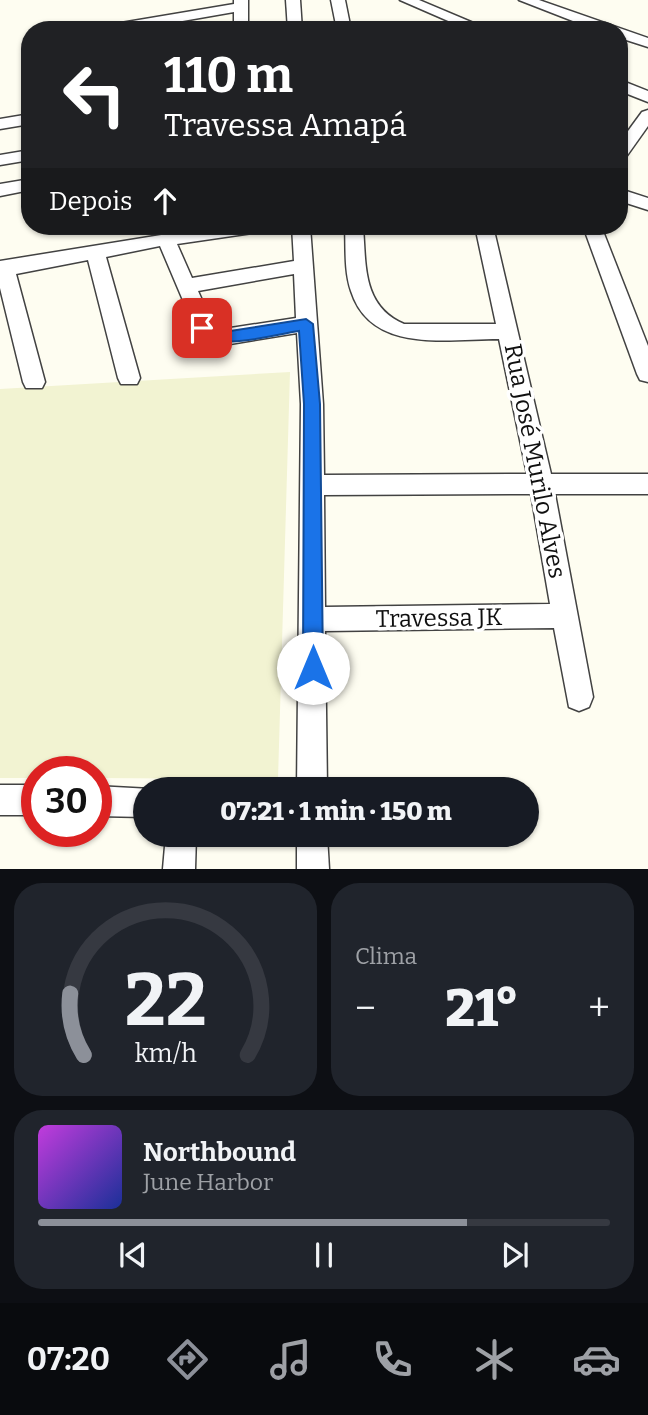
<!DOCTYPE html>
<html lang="pt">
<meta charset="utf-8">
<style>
body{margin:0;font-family:Bitter,serif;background:#20242c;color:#f1f3f6;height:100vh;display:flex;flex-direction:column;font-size:26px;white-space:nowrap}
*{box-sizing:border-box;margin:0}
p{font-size:23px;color:#9ea1a6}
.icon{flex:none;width:38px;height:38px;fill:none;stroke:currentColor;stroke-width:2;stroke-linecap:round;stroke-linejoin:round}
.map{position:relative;height:869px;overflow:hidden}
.drawer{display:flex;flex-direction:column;gap:14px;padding:14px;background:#0d0f14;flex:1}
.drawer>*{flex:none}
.guide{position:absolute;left:21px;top:21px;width:607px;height:214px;border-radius:28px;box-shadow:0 2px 5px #0004;background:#202124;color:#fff;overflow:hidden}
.speed{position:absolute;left:21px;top:756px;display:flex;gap:14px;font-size:35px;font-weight:700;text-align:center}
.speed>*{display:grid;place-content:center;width:91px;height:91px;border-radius:50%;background:#171b24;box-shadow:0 2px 5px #0004;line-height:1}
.speed .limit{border:10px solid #d22;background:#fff;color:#111}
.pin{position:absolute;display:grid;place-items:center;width:60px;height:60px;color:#fff;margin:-30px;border-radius:14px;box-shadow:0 4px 10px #0006}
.me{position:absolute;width:77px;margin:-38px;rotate:0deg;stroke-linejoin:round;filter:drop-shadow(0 0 5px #0008)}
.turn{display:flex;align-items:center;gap:24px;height:147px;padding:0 28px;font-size:32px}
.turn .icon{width:91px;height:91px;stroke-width:2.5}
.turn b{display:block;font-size:49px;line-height:60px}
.then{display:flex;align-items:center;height:66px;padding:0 28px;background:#0003;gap:14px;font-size:26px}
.big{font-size:52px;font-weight:800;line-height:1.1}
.drawer .card{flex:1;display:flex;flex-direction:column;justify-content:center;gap:10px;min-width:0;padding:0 24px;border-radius:28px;background:#20242c}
.drawer .dial{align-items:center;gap:0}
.dial svg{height:182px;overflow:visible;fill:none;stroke:#363941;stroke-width:7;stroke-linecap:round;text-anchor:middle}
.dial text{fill:#f1f3f6;stroke:none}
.song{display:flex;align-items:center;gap:21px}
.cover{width:84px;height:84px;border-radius:10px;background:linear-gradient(135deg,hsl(290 70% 55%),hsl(230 70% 35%))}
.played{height:7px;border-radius:4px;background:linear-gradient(90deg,#8c9099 75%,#363941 75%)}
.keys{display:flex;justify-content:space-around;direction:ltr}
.heat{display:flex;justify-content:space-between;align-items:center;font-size:38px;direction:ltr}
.drawer .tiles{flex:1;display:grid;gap:14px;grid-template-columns:1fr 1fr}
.card:last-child{grid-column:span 2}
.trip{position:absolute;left:133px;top:777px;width:406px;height:70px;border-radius:35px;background:#171b24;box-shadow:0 2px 5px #0004;font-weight:800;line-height:70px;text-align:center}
.dock{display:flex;height:112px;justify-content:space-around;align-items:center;background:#090b0e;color:#9ea1a6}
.dock .icon{width:49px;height:49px}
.dock .selected{color:#8c9099}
.dock b{font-size:32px;color:#f1f3f6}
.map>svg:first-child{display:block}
</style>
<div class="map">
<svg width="648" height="869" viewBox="0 0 648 869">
<rect width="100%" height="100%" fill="#fefdf1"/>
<polygon fill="#f2f3d2" points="290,372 278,779 96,778 96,772 37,772 37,778 0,778 0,389"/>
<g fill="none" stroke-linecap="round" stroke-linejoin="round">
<g stroke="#424242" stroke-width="3">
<g id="minor">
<polygon points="234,0 248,0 248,30 234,30 234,12 131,30 96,30 103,26 234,4"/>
<polygon points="286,0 300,0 302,30 288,30"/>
<polygon points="331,0 345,0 351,30 337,30"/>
<polygon points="400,0 419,0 490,30 469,30"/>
<polygon points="519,0 539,0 648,38 648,47 620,38 620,30 596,30"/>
<polygon points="620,80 648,91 648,102 620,91"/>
<polygon points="648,110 648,126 626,157 620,158 620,142 642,112"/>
<polygon points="30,114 30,124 0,129 0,119"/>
<polygon points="30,150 30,160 0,165 0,155"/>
<polygon points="30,179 30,190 0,196 0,184"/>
<polygon points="620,189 648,198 648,210 620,201"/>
<path d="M 217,226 L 268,226 L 259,232 L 177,244 L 192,278 L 294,261 L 292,226 L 310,226 L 323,404 L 324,475 L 527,474 L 499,339 C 447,339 371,354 351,291 C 344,271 346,247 345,226 L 363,226 C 366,265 362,306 404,324 L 496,324 L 475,226 L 493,226 L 551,474 L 648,474 L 648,494 L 555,494 L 593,697 L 589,707 L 579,711 L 569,707 L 554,628 L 325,631 L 327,789 L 297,789 L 301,404 L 297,333 L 224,345 L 199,338 L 160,246 L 106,257 L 140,378 L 137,384 L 121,384 L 118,378 L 88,260 L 16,274 L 45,382 L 42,388 L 26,388 L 23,382 L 0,288 L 0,261 ZM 294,274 L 296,318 L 224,329 L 214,327 L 198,291 ZM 531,494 L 550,604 L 325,607 L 324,495 Z"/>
<polygon points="583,226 601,226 648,346 648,382 640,380 637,374"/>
<rect x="0" y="785" width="37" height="30"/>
<polygon points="96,786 151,789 145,789 145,817 96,816"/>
<polygon points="166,835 196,835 195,869 163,869"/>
<polygon points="297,835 327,835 329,869 297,869"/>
</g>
</g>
<use href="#minor" fill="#fff" fill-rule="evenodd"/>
</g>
<path fill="#1a73e8" stroke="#114b97" stroke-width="2" d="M 306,319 L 313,324 L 320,404 L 323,668 L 320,674 L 313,677 L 306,674 L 303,668 L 304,404 L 299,331 C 270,335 214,354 195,328 L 202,322 L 224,332 Z"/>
<g text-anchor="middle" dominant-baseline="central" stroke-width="7" stroke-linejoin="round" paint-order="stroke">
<g font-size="24" fill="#0f0f0f" stroke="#fff">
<text transform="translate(535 461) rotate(79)">Rua José Murilo Alves</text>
<text transform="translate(439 618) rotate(-1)">Travessa JK</text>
</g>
</g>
</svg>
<div class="speed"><div class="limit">30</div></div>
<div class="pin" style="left:202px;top:328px;background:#d93025"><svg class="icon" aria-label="arrive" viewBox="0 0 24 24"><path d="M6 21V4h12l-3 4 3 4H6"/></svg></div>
<svg class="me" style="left:313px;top:668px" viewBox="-20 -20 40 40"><circle r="19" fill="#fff"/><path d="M0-13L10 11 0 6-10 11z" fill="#1a73e8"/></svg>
<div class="trip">07:21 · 1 min · 150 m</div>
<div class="guide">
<div class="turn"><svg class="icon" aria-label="left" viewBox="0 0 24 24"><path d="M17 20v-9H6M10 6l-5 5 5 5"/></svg><div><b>110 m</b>Travessa Amapá</div></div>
<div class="then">Depois<svg class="icon" aria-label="ahead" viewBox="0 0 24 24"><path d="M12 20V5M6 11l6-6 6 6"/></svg></div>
</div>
</div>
<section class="drawer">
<div class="tiles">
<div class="card dial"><svg viewBox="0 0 100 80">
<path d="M14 69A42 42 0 1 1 86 69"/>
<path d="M14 69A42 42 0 0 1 8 42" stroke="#8c9099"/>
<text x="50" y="56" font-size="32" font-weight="700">22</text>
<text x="50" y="72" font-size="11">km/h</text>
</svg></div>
<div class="card"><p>Clima</p>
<div class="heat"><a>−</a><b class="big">21°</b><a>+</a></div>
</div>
<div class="card">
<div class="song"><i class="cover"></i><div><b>Northbound</b><p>June Harbor</p></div></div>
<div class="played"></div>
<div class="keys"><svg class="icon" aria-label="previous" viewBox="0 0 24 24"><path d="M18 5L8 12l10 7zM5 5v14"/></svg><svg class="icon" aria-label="pause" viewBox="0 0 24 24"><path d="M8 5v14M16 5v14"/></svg><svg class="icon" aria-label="next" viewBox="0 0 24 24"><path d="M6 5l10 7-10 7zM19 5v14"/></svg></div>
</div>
</div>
</section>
<nav class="dock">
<b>07:20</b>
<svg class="icon selected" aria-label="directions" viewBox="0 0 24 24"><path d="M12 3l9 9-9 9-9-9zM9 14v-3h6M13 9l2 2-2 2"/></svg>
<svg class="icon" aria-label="music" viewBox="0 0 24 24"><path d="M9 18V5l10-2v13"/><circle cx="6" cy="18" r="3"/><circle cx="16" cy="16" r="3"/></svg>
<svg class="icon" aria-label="phone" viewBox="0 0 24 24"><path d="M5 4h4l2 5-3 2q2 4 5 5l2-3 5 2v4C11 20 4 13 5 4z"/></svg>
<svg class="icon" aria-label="climate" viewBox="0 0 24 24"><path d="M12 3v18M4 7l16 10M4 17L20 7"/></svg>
<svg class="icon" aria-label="car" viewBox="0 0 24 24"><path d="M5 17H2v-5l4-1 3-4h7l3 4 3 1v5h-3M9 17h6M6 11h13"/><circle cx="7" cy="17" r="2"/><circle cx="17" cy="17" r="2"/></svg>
</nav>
